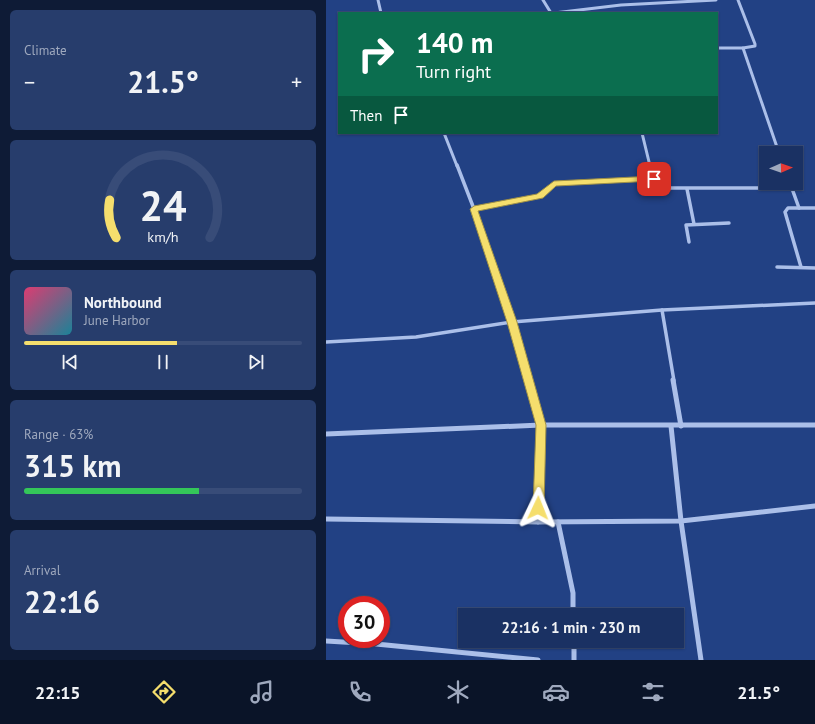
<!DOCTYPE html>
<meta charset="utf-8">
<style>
body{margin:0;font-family:"PT Sans",sans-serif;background:#273d6c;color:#f1f3f6;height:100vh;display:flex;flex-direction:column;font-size:15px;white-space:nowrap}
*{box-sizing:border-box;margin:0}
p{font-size:13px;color:#9fa9be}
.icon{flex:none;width:22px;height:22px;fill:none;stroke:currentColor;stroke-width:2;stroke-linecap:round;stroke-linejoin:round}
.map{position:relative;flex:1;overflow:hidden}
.drawer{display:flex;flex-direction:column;gap:10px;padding:10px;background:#0e1b36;width:326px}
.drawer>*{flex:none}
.banner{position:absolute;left:12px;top:12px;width:380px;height:122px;border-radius:0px;box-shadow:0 1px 3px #0004,0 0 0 1px #384c78;background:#0b6e4f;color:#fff;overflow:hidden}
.needle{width:26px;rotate:88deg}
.controls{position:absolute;left:433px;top:146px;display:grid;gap:8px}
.controls a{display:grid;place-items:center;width:44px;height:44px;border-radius:0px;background:#1a3163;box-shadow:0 1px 3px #0004,0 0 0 1px #384c78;font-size:20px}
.speed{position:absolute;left:12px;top:596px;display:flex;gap:8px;font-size:20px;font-weight:700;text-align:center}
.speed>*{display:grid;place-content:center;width:52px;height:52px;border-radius:50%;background:#1a3163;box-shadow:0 1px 3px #0004,0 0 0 1px #384c78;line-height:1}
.speed .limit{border:6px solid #d22;background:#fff;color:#111}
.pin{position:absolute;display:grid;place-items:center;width:34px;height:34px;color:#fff;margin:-17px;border-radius:8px;box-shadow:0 2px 6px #0006}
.me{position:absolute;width:44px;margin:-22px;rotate:2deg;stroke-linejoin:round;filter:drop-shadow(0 0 3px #0008)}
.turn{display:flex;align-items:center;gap:14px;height:84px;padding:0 12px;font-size:18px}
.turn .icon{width:52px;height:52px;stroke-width:2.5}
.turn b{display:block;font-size:28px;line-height:34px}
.then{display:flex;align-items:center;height:38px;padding:0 12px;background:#0003;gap:8px;font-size:15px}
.big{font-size:30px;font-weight:700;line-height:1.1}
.drawer .widget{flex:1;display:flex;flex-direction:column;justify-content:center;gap:6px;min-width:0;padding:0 14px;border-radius:6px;background:#273d6c}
.drawer .dial{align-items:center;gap:0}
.dial svg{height:104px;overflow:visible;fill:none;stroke:#384c78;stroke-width:7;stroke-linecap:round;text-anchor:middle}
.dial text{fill:#f1f3f6;stroke:none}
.song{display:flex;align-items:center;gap:12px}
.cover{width:48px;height:48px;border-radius:6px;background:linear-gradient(135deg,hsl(340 70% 55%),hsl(190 70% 35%))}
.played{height:4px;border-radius:2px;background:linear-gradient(90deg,#f5de6d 55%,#384c78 55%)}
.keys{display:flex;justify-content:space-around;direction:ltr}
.heat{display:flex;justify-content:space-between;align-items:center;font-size:22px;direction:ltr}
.charge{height:6px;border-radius:3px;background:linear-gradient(90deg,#34c759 63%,#384c78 0)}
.trip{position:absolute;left:132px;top:608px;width:226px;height:40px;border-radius:0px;background:#1a3163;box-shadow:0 1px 3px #0004,0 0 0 1px #384c78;font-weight:700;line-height:40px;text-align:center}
.menu{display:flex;height:64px;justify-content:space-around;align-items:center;background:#0a1428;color:#9fa9be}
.menu .icon{width:28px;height:28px}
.menu .current{color:#f5de6d}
.menu b{font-size:18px;color:#f1f3f6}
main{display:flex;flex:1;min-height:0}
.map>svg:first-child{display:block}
</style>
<main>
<section class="drawer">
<div class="widget"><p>Climate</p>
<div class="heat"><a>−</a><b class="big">21.5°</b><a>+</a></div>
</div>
<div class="widget dial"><svg viewBox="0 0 100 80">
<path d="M14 69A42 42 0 1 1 86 69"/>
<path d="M14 69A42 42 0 0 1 9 40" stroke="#f5de6d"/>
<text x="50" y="56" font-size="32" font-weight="700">24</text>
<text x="50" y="72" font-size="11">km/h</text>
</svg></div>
<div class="widget">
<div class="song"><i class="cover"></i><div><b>Northbound</b><p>June Harbor</p></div></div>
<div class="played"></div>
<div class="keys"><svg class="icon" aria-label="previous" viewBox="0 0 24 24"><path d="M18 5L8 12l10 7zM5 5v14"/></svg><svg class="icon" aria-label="pause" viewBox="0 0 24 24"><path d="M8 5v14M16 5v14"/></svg><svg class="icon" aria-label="next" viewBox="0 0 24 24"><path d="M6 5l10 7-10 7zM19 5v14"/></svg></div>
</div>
<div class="widget"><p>Range · 63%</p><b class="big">315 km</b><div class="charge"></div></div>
<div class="widget"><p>Arrival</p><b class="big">22:16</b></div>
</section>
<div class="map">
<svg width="489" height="660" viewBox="0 0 489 660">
<rect width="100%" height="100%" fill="#224184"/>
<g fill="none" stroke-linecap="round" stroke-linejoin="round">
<g stroke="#abbfe9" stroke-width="3">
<polyline points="52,0 55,13"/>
<polyline points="217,0 225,13"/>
<polyline points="412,0 429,44 429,46 417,48 453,153"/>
<polyline points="228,13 295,5 390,0"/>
<polyline points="391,48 417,48"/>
<polyline points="118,133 131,166"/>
<polyline points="316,133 324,166"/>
</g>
<g stroke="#abbfe9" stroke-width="3.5">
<polyline points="131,165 148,209 186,322 336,310 489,303"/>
<polyline points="324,165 329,185 332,188 466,188"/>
<polyline points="464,183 473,208"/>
<polyline points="361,189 368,224"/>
<polyline points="148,209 214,196 228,184 328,179"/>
<polyline points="363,242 360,225 403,223"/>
<polyline points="451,267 489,268"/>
<polyline points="475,267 459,212 462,208 489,208"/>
<polyline points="336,310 348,381"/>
<polyline points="0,342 90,337 186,322 203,381"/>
</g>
<g stroke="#abbfe9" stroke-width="5">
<polyline points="202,380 215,425 212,522"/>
<polyline points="347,380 355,426"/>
<polyline points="345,426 355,521 375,660"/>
<polyline points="0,434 215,425 489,425"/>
<polyline points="0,519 212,522 355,521 489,506"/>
<polyline points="232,522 247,593 247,615"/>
<polyline points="0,641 50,644 212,660"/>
<polyline points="248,641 248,660"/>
</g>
</g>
<polygon fill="#f5de6d" stroke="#9f9047" points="328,176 331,179 328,181 230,186 217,198 152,211 191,322 220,425 218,508 216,512 212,514 208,512 207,508 210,425 181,322 144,209 148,206 211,194 228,181"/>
</svg>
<div class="controls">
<a><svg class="needle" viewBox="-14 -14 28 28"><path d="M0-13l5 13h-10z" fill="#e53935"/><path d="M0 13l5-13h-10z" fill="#9fa9be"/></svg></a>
</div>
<div class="speed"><div class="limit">30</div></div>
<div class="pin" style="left:328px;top:179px;background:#d93025"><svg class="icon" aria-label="arrive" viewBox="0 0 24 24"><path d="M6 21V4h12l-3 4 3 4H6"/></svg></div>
<svg class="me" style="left:212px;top:508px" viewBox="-20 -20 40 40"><path d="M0-17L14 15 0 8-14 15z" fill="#f5de6d" stroke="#fff" stroke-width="4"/></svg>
<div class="trip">22:16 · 1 min · 230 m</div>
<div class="banner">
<div class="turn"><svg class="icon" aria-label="right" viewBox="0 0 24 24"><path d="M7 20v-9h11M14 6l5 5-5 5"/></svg><div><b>140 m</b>Turn right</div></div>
<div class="then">Then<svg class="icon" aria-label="arrive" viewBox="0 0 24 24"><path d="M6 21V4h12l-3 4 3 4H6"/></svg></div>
</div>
</div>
</main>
<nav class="menu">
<b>22:15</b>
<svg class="icon current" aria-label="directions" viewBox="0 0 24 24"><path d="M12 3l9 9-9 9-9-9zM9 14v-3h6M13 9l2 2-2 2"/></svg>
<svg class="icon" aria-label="music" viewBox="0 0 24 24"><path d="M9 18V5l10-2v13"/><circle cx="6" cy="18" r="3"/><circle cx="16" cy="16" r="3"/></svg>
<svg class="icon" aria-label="phone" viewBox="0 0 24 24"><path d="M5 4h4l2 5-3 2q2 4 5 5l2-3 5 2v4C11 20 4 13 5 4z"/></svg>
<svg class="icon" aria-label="climate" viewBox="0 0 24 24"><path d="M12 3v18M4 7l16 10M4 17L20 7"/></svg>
<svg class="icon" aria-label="car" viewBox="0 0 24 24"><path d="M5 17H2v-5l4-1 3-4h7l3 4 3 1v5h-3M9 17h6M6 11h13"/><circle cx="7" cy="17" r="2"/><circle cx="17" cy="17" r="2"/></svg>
<svg class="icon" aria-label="filters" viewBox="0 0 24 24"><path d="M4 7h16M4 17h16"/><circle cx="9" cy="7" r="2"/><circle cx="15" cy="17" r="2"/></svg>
<b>21.5°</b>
</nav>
